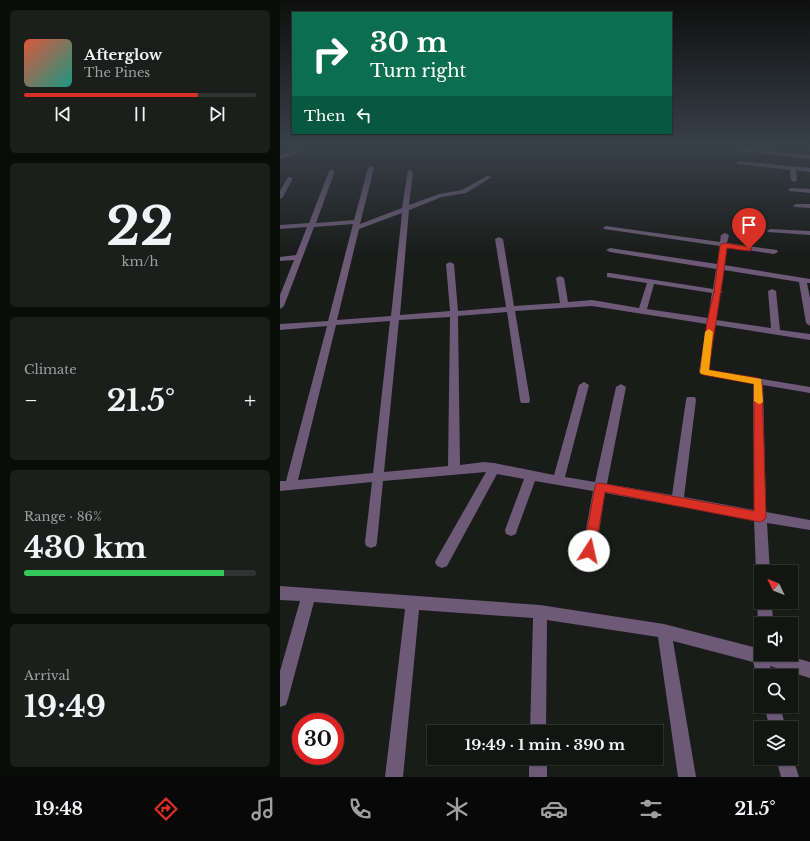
<!DOCTYPE html>
<meta charset="utf-8">
<style>
body{margin:0;font-family:"Libre Baskerville",serif;background:#1c1e1c;color:#f1f3f6;height:100vh;display:flex;flex-direction:column;font-size:15px;white-space:nowrap}
*{box-sizing:border-box;margin:0}
p{font-size:13px;color:#9d9fa0}
.icon{flex:none;width:22px;height:22px;fill:none;stroke:currentColor;stroke-width:2;stroke-linecap:round;stroke-linejoin:round}
.map{position:relative;flex:1;overflow:hidden}
.sheet{display:flex;flex-direction:column;gap:10px;padding:10px;background:#0a0c0a;width:280px}
.sheet>*{flex:none}
.top-card{position:absolute;left:12px;top:12px;width:380px;height:122px;border-radius:0px;box-shadow:0 1px 3px #0004,0 0 0 1px #323433;background:#0b6e4f;color:#fff;overflow:hidden}
.needle{width:26px;rotate:313deg}
.buttons{position:absolute;left:474px;top:565px;display:grid;gap:8px}
.buttons a{display:grid;place-items:center;width:44px;height:44px;border-radius:0px;background:#131513;box-shadow:0 1px 3px #0004,0 0 0 1px #323433;font-size:20px}
.speed{position:absolute;left:12px;top:713px;display:flex;gap:8px;font-size:20px;font-weight:700;text-align:center}
.speed>*{display:grid;place-content:center;width:52px;height:52px;border-radius:50%;background:#131513;box-shadow:0 1px 3px #0004,0 0 0 1px #323433;line-height:1}
.speed .limit{border:6px solid #d22;background:#fff;color:#111}
.pin{position:absolute;display:grid;place-items:center;width:34px;height:34px;color:#fff;margin:-41px -17px;border-radius:50% 50% 50% 0;rotate:-45deg;box-shadow:0 0 4px #0007}
.pin .icon{rotate:45deg}
.me{position:absolute;width:44px;margin:-22px;rotate:10deg;stroke-linejoin:round;filter:drop-shadow(0 0 3px #0008)}
.turn{display:flex;align-items:center;gap:14px;height:84px;padding:0 12px;font-size:18px}
.turn .icon{width:52px;height:52px;stroke-width:2.5}
.turn b{display:block;font-size:28px;line-height:34px}
.then{display:flex;align-items:center;height:38px;padding:0 12px;background:#0003;gap:8px;font-size:15px}
.big{font-size:30px;font-weight:700;line-height:1.1}
.sheet .card{flex:1;display:flex;flex-direction:column;justify-content:center;gap:6px;min-width:0;padding:0 14px;border-radius:6px;background:#1c1e1c}
.sheet .dial{align-items:center;gap:0}
.dial b{font-size:52px;line-height:1}
.song{display:flex;align-items:center;gap:12px}
.cover{width:48px;height:48px;border-radius:6px;background:linear-gradient(135deg,hsl(10 70% 55%),hsl(170 70% 35%))}
.played{height:4px;border-radius:2px;background:linear-gradient(90deg,#d93025 75%,#323433 75%)}
.keys{display:flex;justify-content:space-around;direction:ltr}
.heat{display:flex;justify-content:space-between;align-items:center;font-size:22px;direction:ltr}
.charge{height:6px;border-radius:3px;background:linear-gradient(90deg,#34c759 86%,#323433 0)}
.trip{position:absolute;left:147px;top:725px;width:236px;height:40px;border-radius:0px;background:#131513;box-shadow:0 1px 3px #0004,0 0 0 1px #323433;font-weight:700;line-height:40px;text-align:center}
.menu{display:flex;height:64px;justify-content:space-around;align-items:center;background:#080808;color:#9d9fa0}
.menu .icon{width:28px;height:28px}
.menu .selected{color:#d93025}
.menu b{font-size:18px;color:#f1f3f6}
main{display:flex;flex:1;min-height:0}
.map>svg:first-child{display:block}
</style>
<main>
<section class="sheet">
<div class="card">
<div class="song"><i class="cover"></i><div><b>Afterglow</b><p>The Pines</p></div></div>
<div class="played"></div>
<div class="keys"><svg class="icon" aria-label="previous" viewBox="0 0 24 24"><path d="M18 5L8 12l10 7zM5 5v14"/></svg><svg class="icon" aria-label="pause" viewBox="0 0 24 24"><path d="M8 5v14M16 5v14"/></svg><svg class="icon" aria-label="next" viewBox="0 0 24 24"><path d="M6 5l10 7-10 7zM19 5v14"/></svg></div>
</div>
<div class="card dial"><b>22</b><p>km/h</p></div>
<div class="card"><p>Climate</p>
<div class="heat"><a>−</a><b class="big">21.5°</b><a>+</a></div>
</div>
<div class="card"><p>Range · 86%</p><b class="big">430 km</b><div class="charge"></div></div>
<div class="card"><p>Arrival</p><b class="big">19:49</b></div>
</section>
<div class="map">
<svg width="530" height="777" viewBox="0 0 530 777">
<rect width="100%" height="100%" fill="#191c19"/>
<g fill="none" stroke-linecap="round" stroke-linejoin="round">
<g fill="#6c5a76" fill-rule="evenodd">
<polygon points="461,148 530,155 530,159 459,151 458,150"/>
<polygon points="20,149 23,151 22,152 0,159 0,155"/>
<polygon points="459,161 530,168 530,172 516,170 517,180 514,182 511,180 510,170 457,164 456,163"/>
<path d="M 91,166 L 94,168 L 80,224 L 122,208 L 128,170 L 133,171 L 129,205 L 159,194 L 182,190 L 207,176 L 212,177 L 186,193 L 162,197 L 129,210 L 120,315 L 170,311 L 166,264 L 170,262 L 174,264 L 178,311 L 226,307 L 215,239 L 219,237 L 223,239 L 234,306 L 280,303 L 276,278 L 280,276 L 284,278 L 288,302 L 312,300 L 359,308 L 367,283 L 327,277 L 327,273 L 330,273 L 433,289 L 436,269 L 330,252 L 326,250 L 330,248 L 437,264 L 440,246 L 324,229 L 323,228 L 326,226 L 440,242 L 441,235 L 445,233 L 449,235 L 447,243 L 497,250 L 498,252 L 494,254 L 447,247 L 444,265 L 530,279 L 530,283 L 527,283 L 530,298 L 530,326 L 526,323 L 519,282 L 444,270 L 441,290 L 442,292 L 440,294 L 436,320 L 491,328 L 488,291 L 492,289 L 496,291 L 500,330 L 530,334 L 530,340 L 435,325 L 429,370 L 530,387 L 530,393 L 483,385 L 486,512 L 530,520 L 530,530 L 487,523 L 490,572 L 481,572 L 481,577 L 478,576 L 476,572 L 474,520 L 325,493 L 316,551 L 314,555 L 309,557 L 304,555 L 302,551 L 313,491 L 255,481 L 237,530 L 236,534 L 231,536 L 226,534 L 225,530 L 244,479 L 217,474 L 167,566 L 162,568 L 157,566 L 155,562 L 157,558 L 206,472 L 103,481 L 97,542 L 96,546 L 91,548 L 86,546 L 85,542 L 92,482 L 0,491 L 0,481 L 6,481 L 47,326 L 0,330 L 0,324 L 48,321 L 73,224 L 34,227 L 4,306 L 0,309 L 0,295 L 14,260 L 0,261 L 0,257 L 16,255 L 27,227 L 0,229 L 0,225 L 29,223 L 49,171 L 52,169 L 55,171 L 36,223 L 74,220 L 88,168 ZM 122,213 L 111,316 L 57,320 L 79,229 ZM 374,284 L 432,293 L 428,318 L 367,309 ZM 312,306 L 427,324 L 419,372 L 421,374 L 473,383 L 474,510 L 404,497 L 416,400 L 415,397 L 407,397 L 406,400 L 392,495 L 327,484 L 346,387 L 341,384 L 336,387 L 315,482 L 285,477 L 309,385 L 304,382 L 299,385 L 274,475 L 214,463 L 204,462 L 180,465 L 178,316 L 227,312 L 240,400 L 241,403 L 249,403 L 250,400 L 235,311 ZM 170,317 L 168,466 L 104,472 L 119,320 ZM 110,321 L 93,473 L 18,480 L 56,325 Z"/>
<polygon points="8,177 13,178 3,197 0,199 0,191"/>
<polygon points="511,188 530,189 530,193 509,191 508,190"/>
<polygon points="516,204 530,204 530,208 514,207 513,206"/>
<polygon points="490,229 530,231 530,235 488,232 487,231"/>
<polygon points="0,586 260,605 384,624 481,649 481,654 501,654 530,662 530,678 490,666 493,676 481,676 481,682 477,676 473,662 393,641 416,777 398,777 378,637 267,620 266,732 250,732 253,618 139,610 123,777 105,777 125,609 34,602 8,699 6,705 0,707 0,671 20,601 0,600"/>
<path d="M 480,597 L 481,602 L 492,602 L 493,624 L 481,624 L 481,629 C 477,621 476,606 480,597 Z"/>
<polygon points="484,706 500,706 506,728 490,728"/>
<polygon points="511,752 519,777 501,777 496,758 511,758"/>
<rect x="249" y="758" width="18" height="19"/>
</g>
</g>
<linearGradient id="sky" x2="0" y2="1"><stop stop-color="#0e0f0e"/><stop offset="0.57" stop-color="#384049"/><stop offset="1" stop-color="#384049" stop-opacity="0"/></linearGradient>
<rect width="530" height="255" fill="url(#sky)"/>
<path fill="#d93025" stroke="#8d1f18" d="M 444,243 L 469,247 L 472,249 L 469,251 L 447,248 C 442,289 434,329 429,370 L 478,378 L 482,382 L 486,517 L 484,520 L 480,522 L 325,492 L 315,551 L 313,555 L 309,556 L 305,555 L 303,551 L 315,487 L 316,484 L 320,483 L 474,511 L 474,384 L 424,375 L 420,372 L 427,322 L 434,292 L 440,245 Z"/>
<polygon fill="#f59e0b" points="429,329 433,332 429,370 481,379 483,401 482,403 479,404 474,401 474,384 421,374 420,372 425,332"/>
</svg>
<div class="buttons">
<a><svg class="needle" viewBox="-14 -14 28 28"><path d="M0-13l5 13h-10z" fill="#e53935"/><path d="M0 13l5-13h-10z" fill="#9d9fa0"/></svg></a>
<a><svg class="icon" aria-label="sound" viewBox="0 0 24 24"><path d="M4 9h4l5-4v14l-5-4H4zM17 9q2 3 0 6"/></svg></a>
<a><svg class="icon" aria-label="search" viewBox="0 0 24 24"><circle cx="10" cy="10" r="6"/><path d="M15 15l6 6"/></svg></a>
<a><svg class="icon" aria-label="layers" viewBox="0 0 24 24"><path d="M12 4l9 5-9 5-9-5zM3 14l9 5 9-5"/></svg></a>
</div>
<div class="speed"><div class="limit">30</div></div>
<div class="pin" style="left:469px;top:249px;background:#d93025"><svg class="icon" aria-label="arrive" viewBox="0 0 24 24"><path d="M6 21V4h12l-3 4 3 4H6"/></svg></div>
<svg class="me" style="left:309px;top:551px" viewBox="-20 -20 40 40"><circle r="19" fill="#fff"/><path d="M0-13L10 11 0 6-10 11z" fill="#d93025"/></svg>
<div class="trip">19:49 · 1 min · 390 m</div>
<div class="top-card">
<div class="turn"><svg class="icon" aria-label="right" viewBox="0 0 24 24"><path d="M7 20v-9h11M14 6l5 5-5 5"/></svg><div><b>30 m</b>Turn right</div></div>
<div class="then">Then<svg class="icon" aria-label="left" viewBox="0 0 24 24"><path d="M17 20v-9H6M10 6l-5 5 5 5"/></svg></div>
</div>
</div>
</main>
<nav class="menu">
<b>19:48</b>
<svg class="icon selected" aria-label="directions" viewBox="0 0 24 24"><path d="M12 3l9 9-9 9-9-9zM9 14v-3h6M13 9l2 2-2 2"/></svg>
<svg class="icon" aria-label="music" viewBox="0 0 24 24"><path d="M9 18V5l10-2v13"/><circle cx="6" cy="18" r="3"/><circle cx="16" cy="16" r="3"/></svg>
<svg class="icon" aria-label="phone" viewBox="0 0 24 24"><path d="M5 4h4l2 5-3 2q2 4 5 5l2-3 5 2v4C11 20 4 13 5 4z"/></svg>
<svg class="icon" aria-label="climate" viewBox="0 0 24 24"><path d="M12 3v18M4 7l16 10M4 17L20 7"/></svg>
<svg class="icon" aria-label="car" viewBox="0 0 24 24"><path d="M5 17H2v-5l4-1 3-4h7l3 4 3 1v5h-3M9 17h6M6 11h13"/><circle cx="7" cy="17" r="2"/><circle cx="17" cy="17" r="2"/></svg>
<svg class="icon" aria-label="filters" viewBox="0 0 24 24"><path d="M4 7h16M4 17h16"/><circle cx="9" cy="7" r="2"/><circle cx="15" cy="17" r="2"/></svg>
<b>21.5°</b>
</nav>
